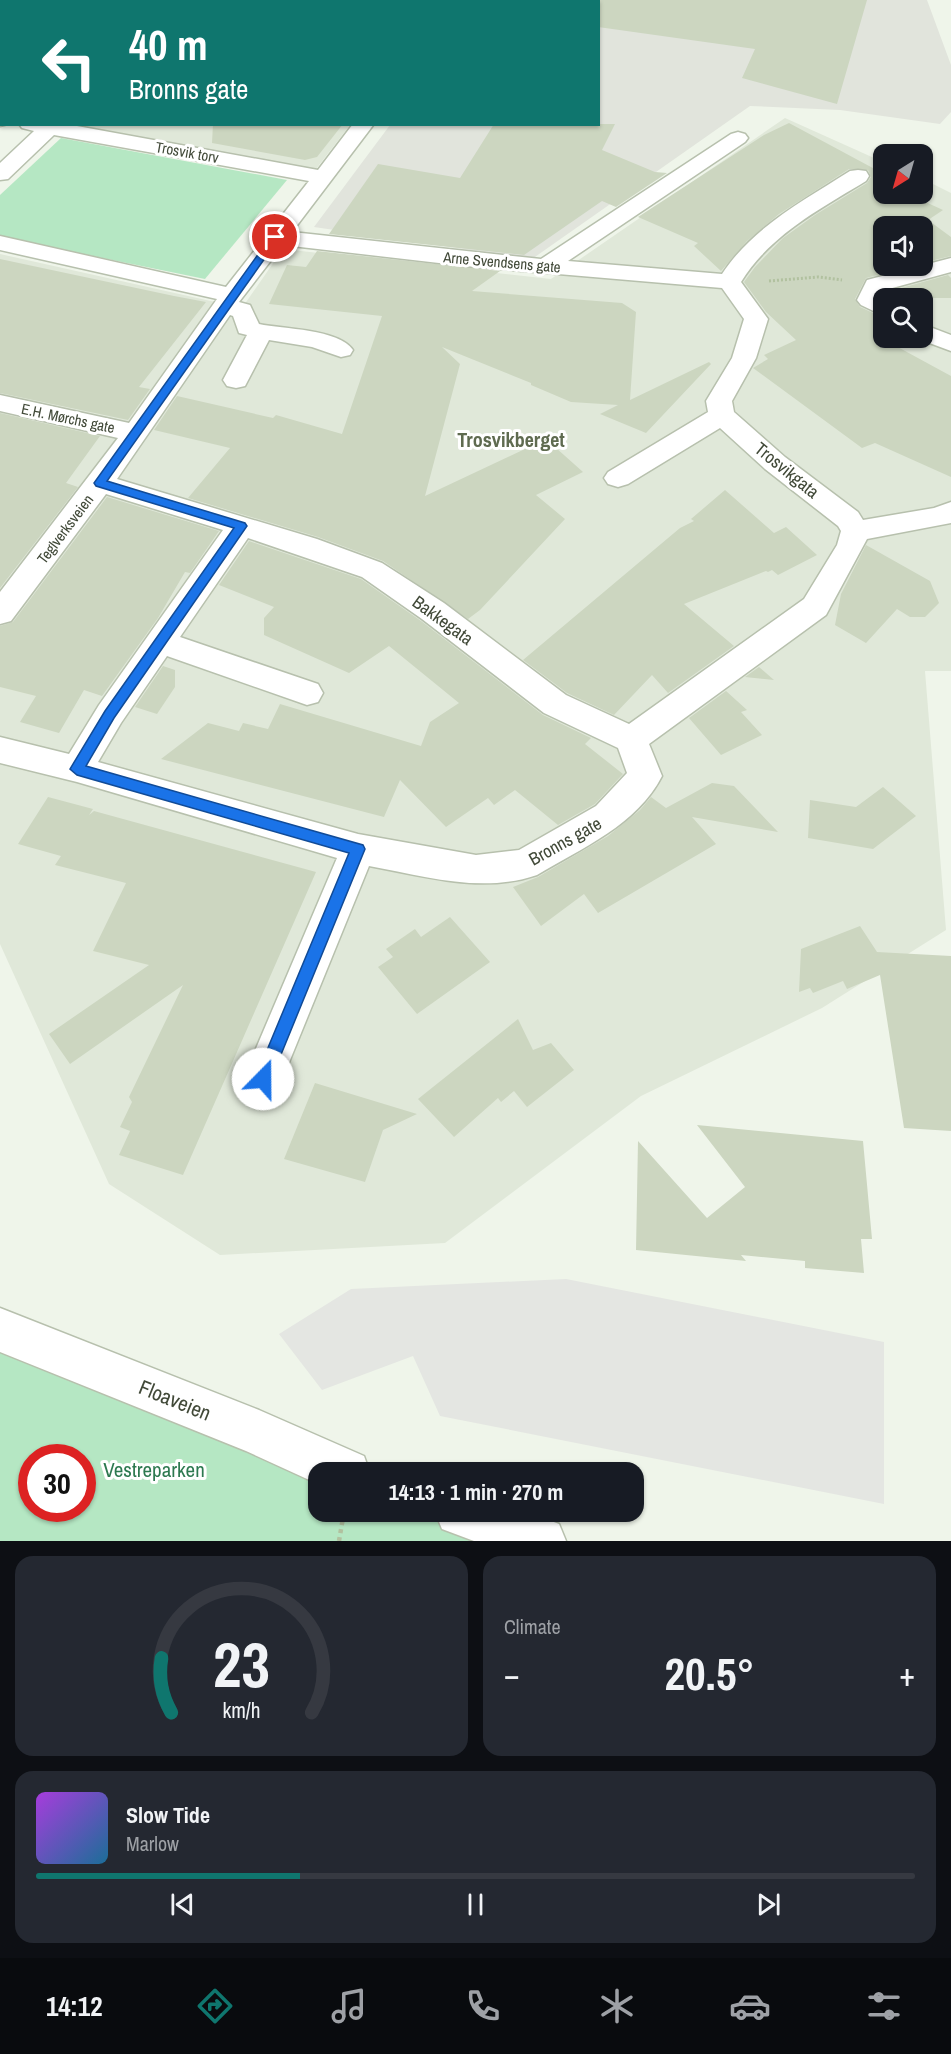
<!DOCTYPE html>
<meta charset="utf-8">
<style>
body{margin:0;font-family:"Archivo Narrow",sans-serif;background:#242831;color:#f1f3f6;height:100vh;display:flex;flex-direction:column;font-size:22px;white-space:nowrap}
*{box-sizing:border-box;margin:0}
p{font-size:20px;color:#9ea1a6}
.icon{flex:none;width:33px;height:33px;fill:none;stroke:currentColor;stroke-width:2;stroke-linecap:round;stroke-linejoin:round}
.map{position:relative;height:1541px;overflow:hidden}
.details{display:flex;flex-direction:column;gap:15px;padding:15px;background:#0d0f14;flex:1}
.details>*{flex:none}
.guide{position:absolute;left:0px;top:0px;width:600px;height:126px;box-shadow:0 2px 4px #0004;background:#0f766e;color:#fff;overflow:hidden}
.needle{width:39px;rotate:217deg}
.buttons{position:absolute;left:873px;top:144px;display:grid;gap:12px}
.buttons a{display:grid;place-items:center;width:60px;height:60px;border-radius:12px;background:#171b24;box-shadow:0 2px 4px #0004;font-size:30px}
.speed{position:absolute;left:18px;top:1444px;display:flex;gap:12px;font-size:30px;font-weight:700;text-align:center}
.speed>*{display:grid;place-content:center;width:78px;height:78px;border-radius:50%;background:#171b24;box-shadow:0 2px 4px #0004;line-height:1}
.speed .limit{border:9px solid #d22;background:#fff;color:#111}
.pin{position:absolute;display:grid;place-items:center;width:51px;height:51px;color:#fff;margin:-26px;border:3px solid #fff;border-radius:50%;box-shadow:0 2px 6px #0007}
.me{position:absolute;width:66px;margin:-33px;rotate:22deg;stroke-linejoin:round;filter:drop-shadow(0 0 4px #0008)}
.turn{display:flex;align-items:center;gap:21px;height:126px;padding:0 30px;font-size:27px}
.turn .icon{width:78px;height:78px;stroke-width:2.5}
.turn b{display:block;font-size:42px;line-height:51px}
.big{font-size:45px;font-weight:800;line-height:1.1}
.details .widget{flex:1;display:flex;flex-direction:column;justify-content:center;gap:9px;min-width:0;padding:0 21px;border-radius:18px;background:#242831}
.details .dial{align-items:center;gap:0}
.dial svg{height:156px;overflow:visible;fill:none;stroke:#363941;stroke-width:7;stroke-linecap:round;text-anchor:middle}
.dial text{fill:#f1f3f6;stroke:none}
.song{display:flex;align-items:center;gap:18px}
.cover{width:72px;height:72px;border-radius:9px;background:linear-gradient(135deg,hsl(280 70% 55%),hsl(200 70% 35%))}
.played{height:6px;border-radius:3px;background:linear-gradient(90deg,#0f766e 30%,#363941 30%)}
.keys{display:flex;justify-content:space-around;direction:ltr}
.heat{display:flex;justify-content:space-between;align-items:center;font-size:33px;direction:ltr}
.details .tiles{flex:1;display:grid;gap:15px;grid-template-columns:1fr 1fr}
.widget:last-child{grid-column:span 2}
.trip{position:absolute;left:308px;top:1462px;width:336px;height:60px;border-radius:18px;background:#171b24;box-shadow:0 2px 4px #0004;font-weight:800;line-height:60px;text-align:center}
.dock{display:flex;height:96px;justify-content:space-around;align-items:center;background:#090b0e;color:#9ea1a6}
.dock .icon{width:42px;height:42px}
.dock .selected{color:#0f766e}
.dock b{font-size:27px;color:#f1f3f6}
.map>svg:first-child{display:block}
</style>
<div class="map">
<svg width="951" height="1541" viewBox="0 0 951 1541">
<rect width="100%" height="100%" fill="#eff5ea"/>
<g fill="#e0e8d9" fill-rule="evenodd">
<polygon points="181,0 444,0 443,2"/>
<path d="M 785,118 L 883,162 L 884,194 L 922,194 L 923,179 L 951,193 L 951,671 L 925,671 L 946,930 L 822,1008 L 641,1096 L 445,1243 L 220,1255 L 109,1184 L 0,944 L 0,254 L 242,308 L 283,249 L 551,279 ZM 884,226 L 922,226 L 922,266 L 884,266 ZM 884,298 L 922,298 L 922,338 L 884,338 Z"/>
<polygon points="71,125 350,125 316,169"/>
</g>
<polygon fill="#e1e4dc" points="487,0 927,0 951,65 951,112 940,124 840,110 750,106 532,259 314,227 390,125 598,124 598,2 486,1"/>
<g fill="#b5e7c3" fill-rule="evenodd">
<polygon points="61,138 287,180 205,279 0,237 0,195"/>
<path d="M 0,1330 L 318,1473 L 318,1512 L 472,1512 L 551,1541 L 0,1541 ZM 32,1458 L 82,1458 L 82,1509 L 32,1509 Z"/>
</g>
<polygon fill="#e4e6e2" points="566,1279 884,1342 884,1504 440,1416 413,1356 322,1390 279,1334 351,1289"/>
<g fill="#ccd6c0">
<polygon points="560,0 867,0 837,104 742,78 755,49 598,27 598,2"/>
<polygon points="789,123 884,174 884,194 908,194 943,210 928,220 951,237 951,256 922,263 922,226 884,226 884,266 913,266 866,278 855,299 860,307 884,318 884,338 888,338 883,339 951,376 951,477 875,443 862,448 753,368 768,359 764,355 796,340 766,312 744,282 755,267 783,238 815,215 867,183 871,177 868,170 849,169 779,214 747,241 721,271 694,246 698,243 638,217 764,135"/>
<polygon points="213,124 343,124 317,157 305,160 212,143"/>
<polygon points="494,124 615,124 602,150 655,172 667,173 616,207 602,201 524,255 329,234 378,164 460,178"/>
<polygon points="317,251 500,271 472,291 622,303 636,312 630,400 709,362 711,364 646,433 600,414 618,405 571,402 531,385 531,383 442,347 460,364 425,496 546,439 583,472 536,495 565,519 480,610 468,619 383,561 318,537 188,498 230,448 154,430 177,396 273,418 276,415 342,434 382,316 269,304 287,265 306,267"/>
<polygon points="0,259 174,296 206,302 139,387 150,389 128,420 0,393"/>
<polygon points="948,275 951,278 951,298 884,298 887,292"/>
<polygon points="0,413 100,436 66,483 78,487 0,588"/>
<polygon points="725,490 774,533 786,527 817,555 778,575 772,570 768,572 766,571 684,604 734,646 668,693 652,675 614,715 567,693 523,660 680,528 694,521 691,519"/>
<polygon points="107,497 219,531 190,573 185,572 158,618 102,696 84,690 59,733 20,722 36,696 0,687 0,626 13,622"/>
<polygon points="249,541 361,579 421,621 543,715 591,738 585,744 623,774 595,804 558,825 515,790 494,805 488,798 446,827 400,780 384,817 161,759 208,723 239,731 243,723 268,729 280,704 421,746 430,722 459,703 389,646 349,673 264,635 264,618 274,607 219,585"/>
<polygon points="866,545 930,581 939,603 925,617 910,617 897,609 866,643 835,625 841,594"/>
<polygon points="163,666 175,670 175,687 157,714 135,707"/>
<polygon points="759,667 774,680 745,677"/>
<polygon points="726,691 747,710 741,712 762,735 721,755 689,718"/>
<polygon points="712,783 734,786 778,832 692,817 716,844 598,913 584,894 541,926 513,887 538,877 608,836 640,810 651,797 666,808"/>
<polygon points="883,787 916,816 873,849 808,838 810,800 856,807"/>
<polygon points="48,797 93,809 89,815 94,811 316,872 183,1175 119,1155 130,1131 120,1127 132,1102 129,1097 183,985 70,1064 49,1034 149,965 93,951 126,883 55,865 61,856 18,844"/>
<polygon points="450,917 490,962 417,1014 378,967 393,957 386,949 415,929 421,937"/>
<polygon points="860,926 877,952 951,956 951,1131 904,1128 880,975 847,989 843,981 813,993 810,988 799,992 801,949"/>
<polygon points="518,1019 533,1050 551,1043 574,1070 527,1107 514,1091 501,1102 498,1098 454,1137 418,1099"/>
<polygon points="315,1083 417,1114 383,1130 365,1182 284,1159"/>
<polygon points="697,1125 863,1141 872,1239 861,1239 864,1273 805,1268 805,1261 741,1255 746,1261 636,1250 638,1141 707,1218 745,1187"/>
</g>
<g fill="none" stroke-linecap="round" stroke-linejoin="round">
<g stroke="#b7c0ad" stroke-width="3">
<g id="minor">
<polygon points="103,0 130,0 131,2 104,2"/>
<polygon points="170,0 188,0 169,2"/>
<polygon points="451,0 470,0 450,2"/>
<polygon points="0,113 2,124 8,124 0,126"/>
<path d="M 19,124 L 66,124 L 318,170 L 353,124 L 374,124 L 292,232 L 541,259 L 731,134 L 738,132 L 745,134 L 748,138 L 745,142 L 568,261 L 722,274 C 753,227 803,201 850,171 L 858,170 L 866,171 L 869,176 L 866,181 C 820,209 770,235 741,282 L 768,319 L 756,358 L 732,401 L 734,412 L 785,457 L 858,512 L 863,520 L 934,508 L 951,502 L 951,523 L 867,539 L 826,615 L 649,744 L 662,776 C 637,825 582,848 537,875 C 482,894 424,876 369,866 L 277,1092 L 263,1098 L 249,1092 L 243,1079 L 337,858 L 77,782 L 0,763 L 0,737 L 69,754 L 99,705 L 223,530 L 106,494 L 11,621 L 0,624 L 0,592 L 118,438 L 0,411 L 0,395 L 129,423 L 217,299 L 0,250 L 0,236 L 226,287 L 309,181 L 54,135 L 8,179 L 0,180 L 0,163 L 34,131 L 22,128 ZM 283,245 L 465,266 L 722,288 L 744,319 L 732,358 L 706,401 L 708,412 L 608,472 L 604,478 L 608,484 L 618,487 L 628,484 L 720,428 L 765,469 L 838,526 L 841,531 L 837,545 L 804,599 L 629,724 L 566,695 L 444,603 L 382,563 L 317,539 L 117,479 L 230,315 L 233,316 L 239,333 L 247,335 L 223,380 L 227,386 L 236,388 L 245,386 L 269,340 L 312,347 L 341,357 L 350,355 L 353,350 C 339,329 283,329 259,324 L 250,305 L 239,302 ZM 248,538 L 362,577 L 422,619 L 544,713 L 618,748 L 627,773 L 596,806 L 519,850 L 476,855 L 358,834 L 98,762 L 121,723 L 167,656 L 307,705 L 318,702 L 323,693 L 318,684 L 180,637 Z"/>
<polygon points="951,258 951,272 885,290 882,298 884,316 861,305 857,300 867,280"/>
<polygon points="922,324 951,335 951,351 916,338 922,338"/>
<polygon points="0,1308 259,1410 364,1456 370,1473 318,1473 318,1484 246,1451 0,1352"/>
<polygon points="435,1512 528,1512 559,1524 566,1541 474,1541 442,1529"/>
</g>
</g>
<polyline stroke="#b1c19f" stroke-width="2" stroke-dasharray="1.5 1.5" stroke-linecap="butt" points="28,0 38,2"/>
<polyline stroke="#b1c19f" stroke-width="3" stroke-dasharray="2 2" stroke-linecap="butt" points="769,281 818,277 842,280"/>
<polyline stroke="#b1c19f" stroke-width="4.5" stroke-dasharray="4 4" stroke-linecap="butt" points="339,1541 344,1512"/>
<use href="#minor" fill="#fff" fill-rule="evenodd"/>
</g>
<polygon fill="#1a73e8" stroke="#114b97" stroke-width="1.5" points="272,235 280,237 107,481 245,523 247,526 114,718 86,766 363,845 365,849 271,1079 269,1085 263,1087 258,1085 255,1079 349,853 77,775 70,769 105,711 234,528 96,486 94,483"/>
<g text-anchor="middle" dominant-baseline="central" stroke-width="6" stroke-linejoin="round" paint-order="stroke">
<g font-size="15" fill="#414938" stroke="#fff">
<text transform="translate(187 152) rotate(10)">Trosvik torv</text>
<text transform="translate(502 262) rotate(5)">Arne Svendsens gate</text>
<text transform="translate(68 418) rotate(12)">E.H. Mørchs gate</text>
<text transform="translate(65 529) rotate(-53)">Teglverksveien</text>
</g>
<g font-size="18" fill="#414938" stroke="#fff">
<text transform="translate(787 470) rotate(39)">Trosvikgata</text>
<text transform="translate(443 620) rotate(36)">Bakkegata</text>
<text transform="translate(565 841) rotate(-29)">Bronns gate</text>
</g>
<g font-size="20" font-weight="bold" fill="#5f6b50" stroke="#fff">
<text x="511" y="439">Trosvikberget</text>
</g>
<g font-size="21" fill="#414938" stroke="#fff">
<text transform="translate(175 1400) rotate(22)">Floaveien</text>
</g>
<g font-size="21" fill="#2d7950" stroke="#fff">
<text x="154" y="1469">Vestreparken</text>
</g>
</g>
</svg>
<div class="buttons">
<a><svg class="needle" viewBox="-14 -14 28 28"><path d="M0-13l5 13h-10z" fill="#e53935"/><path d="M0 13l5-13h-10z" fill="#9ea1a6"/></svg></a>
<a><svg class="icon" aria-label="sound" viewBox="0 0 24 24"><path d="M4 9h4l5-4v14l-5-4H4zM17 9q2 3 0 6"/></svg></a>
<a><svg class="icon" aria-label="search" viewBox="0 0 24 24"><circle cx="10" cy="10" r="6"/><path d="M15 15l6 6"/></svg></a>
</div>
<div class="speed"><div class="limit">30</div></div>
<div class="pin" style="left:275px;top:237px;background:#d93025"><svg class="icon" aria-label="arrive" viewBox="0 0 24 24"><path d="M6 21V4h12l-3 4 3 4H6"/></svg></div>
<svg class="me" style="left:263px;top:1079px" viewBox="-20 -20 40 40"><circle r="19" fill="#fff"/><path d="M0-13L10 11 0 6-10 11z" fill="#1a73e8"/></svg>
<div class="trip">14:13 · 1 min · 270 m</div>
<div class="guide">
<div class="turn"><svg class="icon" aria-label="left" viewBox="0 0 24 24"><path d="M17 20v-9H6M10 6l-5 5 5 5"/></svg><div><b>40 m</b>Bronns gate</div></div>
</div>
</div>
<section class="details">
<div class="tiles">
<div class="widget dial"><svg viewBox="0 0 100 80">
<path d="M14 69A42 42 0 1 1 86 69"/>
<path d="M14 69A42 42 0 0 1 9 41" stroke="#0f766e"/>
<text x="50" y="56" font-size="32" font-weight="700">23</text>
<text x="50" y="72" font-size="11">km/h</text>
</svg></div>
<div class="widget"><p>Climate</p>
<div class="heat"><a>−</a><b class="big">20.5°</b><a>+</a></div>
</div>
<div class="widget">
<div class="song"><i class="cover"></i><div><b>Slow Tide</b><p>Marlow</p></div></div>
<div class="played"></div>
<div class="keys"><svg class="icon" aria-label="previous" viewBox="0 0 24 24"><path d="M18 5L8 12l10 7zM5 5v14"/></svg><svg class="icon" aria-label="pause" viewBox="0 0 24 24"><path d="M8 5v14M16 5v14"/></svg><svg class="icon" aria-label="next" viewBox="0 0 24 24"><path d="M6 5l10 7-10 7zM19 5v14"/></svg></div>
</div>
</div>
</section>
<nav class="dock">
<b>14:12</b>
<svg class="icon selected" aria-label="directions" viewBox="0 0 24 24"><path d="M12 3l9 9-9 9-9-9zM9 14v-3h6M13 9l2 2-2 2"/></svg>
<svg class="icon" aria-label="music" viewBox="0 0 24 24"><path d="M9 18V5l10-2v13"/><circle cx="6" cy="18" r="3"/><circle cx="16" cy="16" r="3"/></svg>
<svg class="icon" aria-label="phone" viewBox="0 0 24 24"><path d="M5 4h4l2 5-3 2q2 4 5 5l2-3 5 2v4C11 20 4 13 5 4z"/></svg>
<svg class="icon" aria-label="climate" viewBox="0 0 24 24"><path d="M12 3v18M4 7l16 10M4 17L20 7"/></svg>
<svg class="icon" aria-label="car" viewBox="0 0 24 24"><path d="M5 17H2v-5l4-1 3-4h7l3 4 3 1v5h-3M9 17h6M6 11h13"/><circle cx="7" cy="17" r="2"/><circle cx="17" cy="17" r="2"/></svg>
<svg class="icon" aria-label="filters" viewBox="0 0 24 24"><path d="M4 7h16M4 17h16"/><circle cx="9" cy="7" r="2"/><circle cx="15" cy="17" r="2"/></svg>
</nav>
